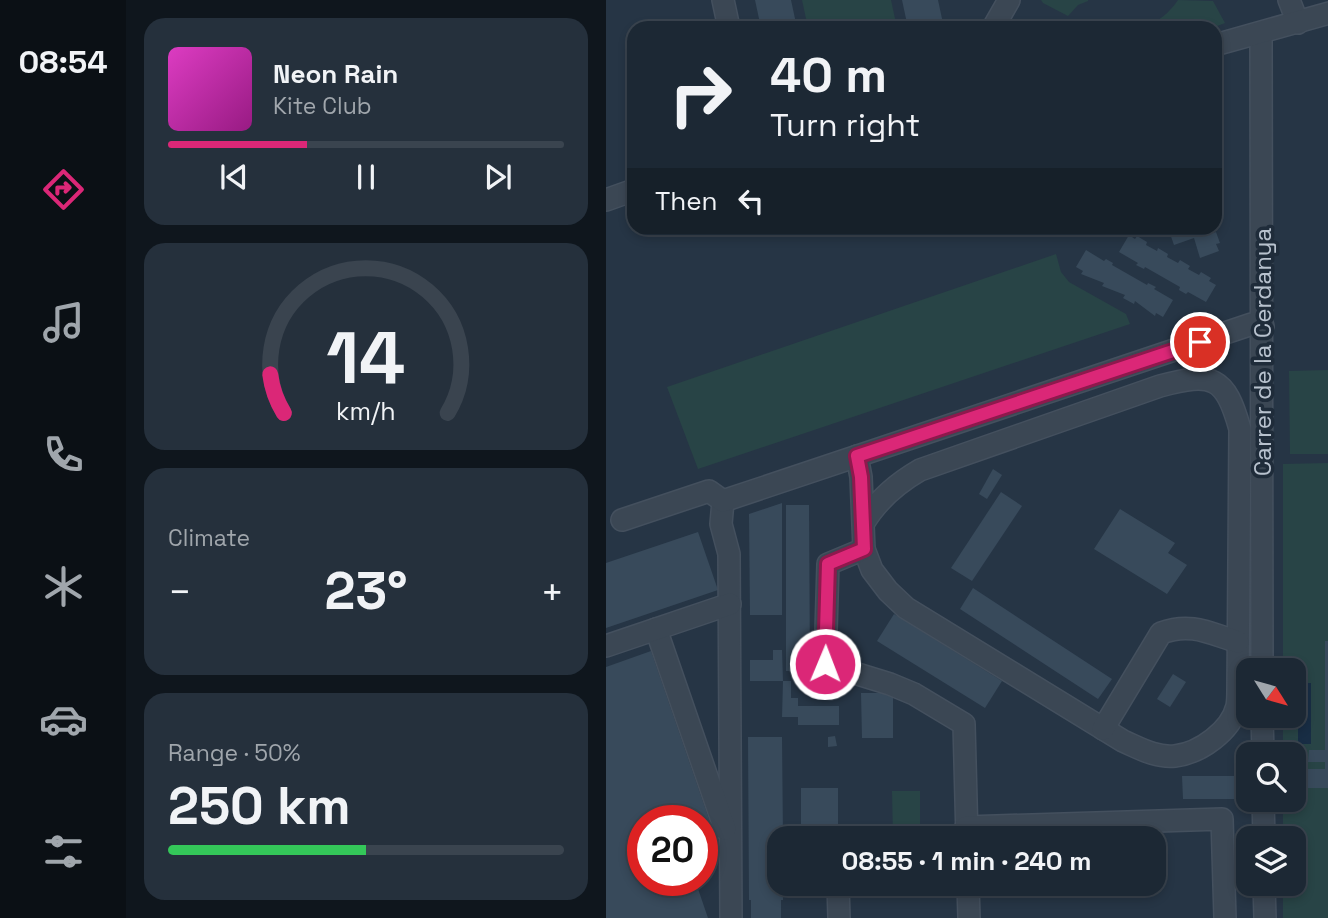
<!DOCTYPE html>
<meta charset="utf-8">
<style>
body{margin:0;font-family:"Space Grotesk",sans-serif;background:#25303c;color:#f1f3f6;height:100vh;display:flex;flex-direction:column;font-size:26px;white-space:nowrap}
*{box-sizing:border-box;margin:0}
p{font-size:23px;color:#a0a6ac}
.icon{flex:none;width:38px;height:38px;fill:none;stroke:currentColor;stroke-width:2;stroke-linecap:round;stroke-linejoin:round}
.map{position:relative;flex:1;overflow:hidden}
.details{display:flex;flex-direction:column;gap:18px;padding:18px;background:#0f161d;width:480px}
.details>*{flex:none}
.guide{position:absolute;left:21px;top:21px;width:595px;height:214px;border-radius:21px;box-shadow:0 4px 10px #0003,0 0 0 2px #3a444f;background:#1c2834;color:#f1f3f6;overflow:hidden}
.needle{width:46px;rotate:127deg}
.buttons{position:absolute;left:630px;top:658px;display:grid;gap:14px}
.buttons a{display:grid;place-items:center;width:70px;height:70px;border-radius:14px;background:#1c2834;box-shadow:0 4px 10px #0003,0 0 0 2px #3a444f;font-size:35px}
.speed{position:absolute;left:21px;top:805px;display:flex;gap:14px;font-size:35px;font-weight:700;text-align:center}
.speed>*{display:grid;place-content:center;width:91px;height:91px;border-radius:50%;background:#1c2834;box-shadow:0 4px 10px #0003,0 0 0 2px #3a444f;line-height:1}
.speed .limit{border:10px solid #d22;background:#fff;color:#111}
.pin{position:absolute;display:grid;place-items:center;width:60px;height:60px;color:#fff;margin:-30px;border:4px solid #fff;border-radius:50%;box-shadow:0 2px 7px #0007}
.me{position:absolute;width:77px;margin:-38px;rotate:1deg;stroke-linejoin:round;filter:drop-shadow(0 0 5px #0008)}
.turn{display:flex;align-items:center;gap:24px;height:147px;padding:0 28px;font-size:32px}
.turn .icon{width:91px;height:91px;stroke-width:2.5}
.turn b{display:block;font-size:49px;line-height:60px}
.then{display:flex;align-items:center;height:66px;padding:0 28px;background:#0003;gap:14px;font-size:26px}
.big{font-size:52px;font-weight:800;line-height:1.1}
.details .card{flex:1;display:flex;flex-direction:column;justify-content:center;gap:10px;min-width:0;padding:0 24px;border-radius:21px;background:#25303c}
.details .dial{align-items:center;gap:0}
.dial svg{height:182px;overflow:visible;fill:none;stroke:#3a444f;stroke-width:7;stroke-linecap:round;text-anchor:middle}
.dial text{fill:#f1f3f6;stroke:none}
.song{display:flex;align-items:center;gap:21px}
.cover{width:84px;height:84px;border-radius:10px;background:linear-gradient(135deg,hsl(310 70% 55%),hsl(310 70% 35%))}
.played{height:7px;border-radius:4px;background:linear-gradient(90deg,#db2777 35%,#3a444f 35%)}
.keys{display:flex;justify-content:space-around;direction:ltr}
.heat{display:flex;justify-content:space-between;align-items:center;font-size:38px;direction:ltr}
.charge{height:10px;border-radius:5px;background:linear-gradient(90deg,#34c759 50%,#3a444f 0)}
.trip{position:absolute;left:161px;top:826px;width:399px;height:70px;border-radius:21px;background:#1c2834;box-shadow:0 4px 10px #0003,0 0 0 2px #3a444f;font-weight:800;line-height:70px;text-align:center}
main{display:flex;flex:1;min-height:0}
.dock{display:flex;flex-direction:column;width:126px;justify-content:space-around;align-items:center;background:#0b1015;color:#a0a6ac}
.dock .icon{width:49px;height:49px}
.dock .on{color:#db2777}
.dock b{font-size:32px;color:#f1f3f6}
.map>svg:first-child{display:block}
</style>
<main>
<nav class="dock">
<b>08:54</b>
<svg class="icon on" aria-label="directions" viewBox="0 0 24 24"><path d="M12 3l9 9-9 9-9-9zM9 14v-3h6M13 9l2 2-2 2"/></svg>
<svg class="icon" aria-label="music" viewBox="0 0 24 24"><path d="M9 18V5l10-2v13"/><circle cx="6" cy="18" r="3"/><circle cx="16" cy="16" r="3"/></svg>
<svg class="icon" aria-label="phone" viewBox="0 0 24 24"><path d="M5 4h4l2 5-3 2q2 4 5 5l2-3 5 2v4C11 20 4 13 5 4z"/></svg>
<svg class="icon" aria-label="climate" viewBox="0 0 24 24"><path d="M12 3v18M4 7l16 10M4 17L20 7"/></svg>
<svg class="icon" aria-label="car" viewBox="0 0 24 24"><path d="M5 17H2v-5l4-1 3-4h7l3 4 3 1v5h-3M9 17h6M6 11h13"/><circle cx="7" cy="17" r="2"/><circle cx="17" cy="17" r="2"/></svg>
<svg class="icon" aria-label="filters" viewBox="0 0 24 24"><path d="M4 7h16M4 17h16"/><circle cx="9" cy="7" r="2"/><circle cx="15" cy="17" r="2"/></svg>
</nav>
<section class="details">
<div class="card">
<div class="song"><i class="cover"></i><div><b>Neon Rain</b><p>Kite Club</p></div></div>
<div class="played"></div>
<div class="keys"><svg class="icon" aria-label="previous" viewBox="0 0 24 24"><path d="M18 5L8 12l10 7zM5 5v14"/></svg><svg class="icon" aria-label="pause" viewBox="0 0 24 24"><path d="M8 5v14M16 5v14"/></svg><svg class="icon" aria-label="next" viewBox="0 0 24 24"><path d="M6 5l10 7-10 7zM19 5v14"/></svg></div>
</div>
<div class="card dial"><svg viewBox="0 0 100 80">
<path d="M14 69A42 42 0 1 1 86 69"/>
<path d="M14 69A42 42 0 0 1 8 52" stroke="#db2777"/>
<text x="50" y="56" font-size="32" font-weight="700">14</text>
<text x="50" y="72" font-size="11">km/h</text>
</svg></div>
<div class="card"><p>Climate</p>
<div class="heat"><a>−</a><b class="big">23°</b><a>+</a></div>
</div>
<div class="card"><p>Range · 50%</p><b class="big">250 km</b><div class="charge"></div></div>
</section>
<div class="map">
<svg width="723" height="918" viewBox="0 0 723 918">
<rect width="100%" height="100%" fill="#263545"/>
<g fill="#284446">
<polygon points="196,0 285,0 291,28 202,28"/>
<polygon points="435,0 482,0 482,1 472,5 462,16 437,3"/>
<path d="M 572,0 L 607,1 L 619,23 L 606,28 L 511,28 C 517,25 521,27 528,27 C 548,26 561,16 572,0 Z"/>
<polygon points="450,254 455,272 463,282 520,314 524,324 92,469 61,387"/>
<polygon points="722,370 722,454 684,454 683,371"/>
<polygon points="722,463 722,918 677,918 677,884 688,884 688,838 677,838 677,800 688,800 688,754 677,754 677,716 688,716 688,670 677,670 677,464"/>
<polygon points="286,791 314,791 314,838 287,838"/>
</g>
<rect fill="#182d44" x="692" y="683" width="13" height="61"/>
<g fill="#384a5b">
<polygon points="149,0 185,0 191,28 155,28"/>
<polygon points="296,0 332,0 338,28 302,28"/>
<polygon points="562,228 605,228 607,233 610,232 614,243 610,244 613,251 594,258 588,238 568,245"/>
<polygon points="523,235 529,239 531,236 541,242 540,245 551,251 552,248 562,254 561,257 572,263 574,260 584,266 582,269 593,275 595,272 605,278 603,281 610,285 600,302 582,292 580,294 573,290 574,287 539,267 538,269 530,265 532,263 513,252"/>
<polygon points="480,250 498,261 500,259 507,263 506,265 541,285 542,283 550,287 548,289 567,300 557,317 550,313 549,316 529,301 528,304 517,298 519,295 496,286 498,283 475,274 477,271 470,267"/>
<polygon points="387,469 396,475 381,499 373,494"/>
<polygon points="395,492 416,506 366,581 345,568"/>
<polygon points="176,503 176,615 144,615 143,514"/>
<polygon points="180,505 203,505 204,672 180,671"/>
<polygon points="514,509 569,543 562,553 581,565 561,594 488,549"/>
<polygon points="92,532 112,590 0,628 0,563"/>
<polygon points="367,588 506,679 492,699 354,609"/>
<polygon points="288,614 396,681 379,708 271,641"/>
<polygon points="719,641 723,641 723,788 688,788 688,769 719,769 719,762 702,762 703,750 719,750"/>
<polygon points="167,650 176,650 177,681 144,681 144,660 167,660"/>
<polygon points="45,651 105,825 96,828 96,821 37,821 37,880 57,880 59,887 80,880 89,880 102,918 0,918 0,667"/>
<polygon points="567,674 580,682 564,707 551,699"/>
<polygon points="177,681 185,681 185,698 192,698 192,706 233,706 233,725 192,725 192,717 176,717"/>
<polygon points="255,693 287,693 287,738 256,738"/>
<polygon points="229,736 231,746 222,747 222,737"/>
<polygon points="142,737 176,737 177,838 173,838 173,884 177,884 177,900 175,900 175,918 145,918 145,900 143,900"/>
<polygon points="576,776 642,776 642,799 577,799"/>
<rect x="195" y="788" width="37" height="50"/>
</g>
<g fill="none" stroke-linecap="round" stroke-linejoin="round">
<g stroke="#44505e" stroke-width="24">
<g id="minor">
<polyline points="117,0 123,28"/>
<polyline points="683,0 692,23"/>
<polyline points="387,28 403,0"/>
<polyline points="655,33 656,670"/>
<polyline points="609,45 723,13"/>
<polyline points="0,200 28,190"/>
<path d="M 251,456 L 255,477 L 258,549 L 266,570 L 282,591 L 300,608 L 517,741 C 533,748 550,758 569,756 C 594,753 625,731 631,706 C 632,701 632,695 632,690 L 634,429 C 619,376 607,372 554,386 L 314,470 C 290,484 271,500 257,524"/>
<polyline points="117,501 115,524 123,554 125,918"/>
<polyline points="16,520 103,491 117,501 646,324 657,326"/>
<polyline points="258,549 222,564 219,664 284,684 308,694 358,724 361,838"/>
<polyline points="50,629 119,829"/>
<polyline points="0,646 124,604"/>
<polyline points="656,716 657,754"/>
<path d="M 497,729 L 555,633 C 585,622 603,633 632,642"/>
<polyline points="657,800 658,838"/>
<polyline points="360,827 616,819 619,918"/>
<polyline points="232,884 233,918"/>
<polyline points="362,884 363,918"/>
<polyline points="658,884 659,918"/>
</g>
</g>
<use href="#minor" stroke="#3b4754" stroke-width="21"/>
</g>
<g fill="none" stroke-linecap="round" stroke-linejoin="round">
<g stroke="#8e194d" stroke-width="18">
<polyline id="route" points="219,664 222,564 258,549 255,477 251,456 594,342"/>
</g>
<use href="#route" stroke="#db2777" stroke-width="12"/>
</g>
<g text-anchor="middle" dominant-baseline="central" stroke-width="7" stroke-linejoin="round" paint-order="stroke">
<g font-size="24" fill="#b8c2ce" stroke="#1f2c3a">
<text transform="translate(656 352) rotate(-90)">Carrer de la Cerdanya</text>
</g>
</g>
</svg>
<div class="buttons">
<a><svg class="needle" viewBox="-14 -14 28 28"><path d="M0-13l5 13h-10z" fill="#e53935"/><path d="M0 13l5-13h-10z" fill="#a0a6ac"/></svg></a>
<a><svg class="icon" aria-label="search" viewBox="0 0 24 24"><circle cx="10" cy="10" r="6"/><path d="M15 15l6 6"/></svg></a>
<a><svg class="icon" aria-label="layers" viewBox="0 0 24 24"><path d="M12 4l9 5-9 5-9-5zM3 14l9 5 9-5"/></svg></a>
</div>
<div class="speed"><div class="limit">20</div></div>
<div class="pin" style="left:594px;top:342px;background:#d93025"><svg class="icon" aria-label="arrive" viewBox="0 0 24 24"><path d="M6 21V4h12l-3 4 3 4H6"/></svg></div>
<svg class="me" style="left:219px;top:664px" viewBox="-20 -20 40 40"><circle r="17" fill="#db2777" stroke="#fff" stroke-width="3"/><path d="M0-11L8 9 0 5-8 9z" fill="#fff"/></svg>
<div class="trip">08:55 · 1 min · 240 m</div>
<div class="guide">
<div class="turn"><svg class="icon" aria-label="right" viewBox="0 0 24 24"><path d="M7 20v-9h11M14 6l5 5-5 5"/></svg><div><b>40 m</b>Turn right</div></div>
<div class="then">Then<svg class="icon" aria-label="left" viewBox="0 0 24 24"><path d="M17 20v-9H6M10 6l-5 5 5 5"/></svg></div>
</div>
</div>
</main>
